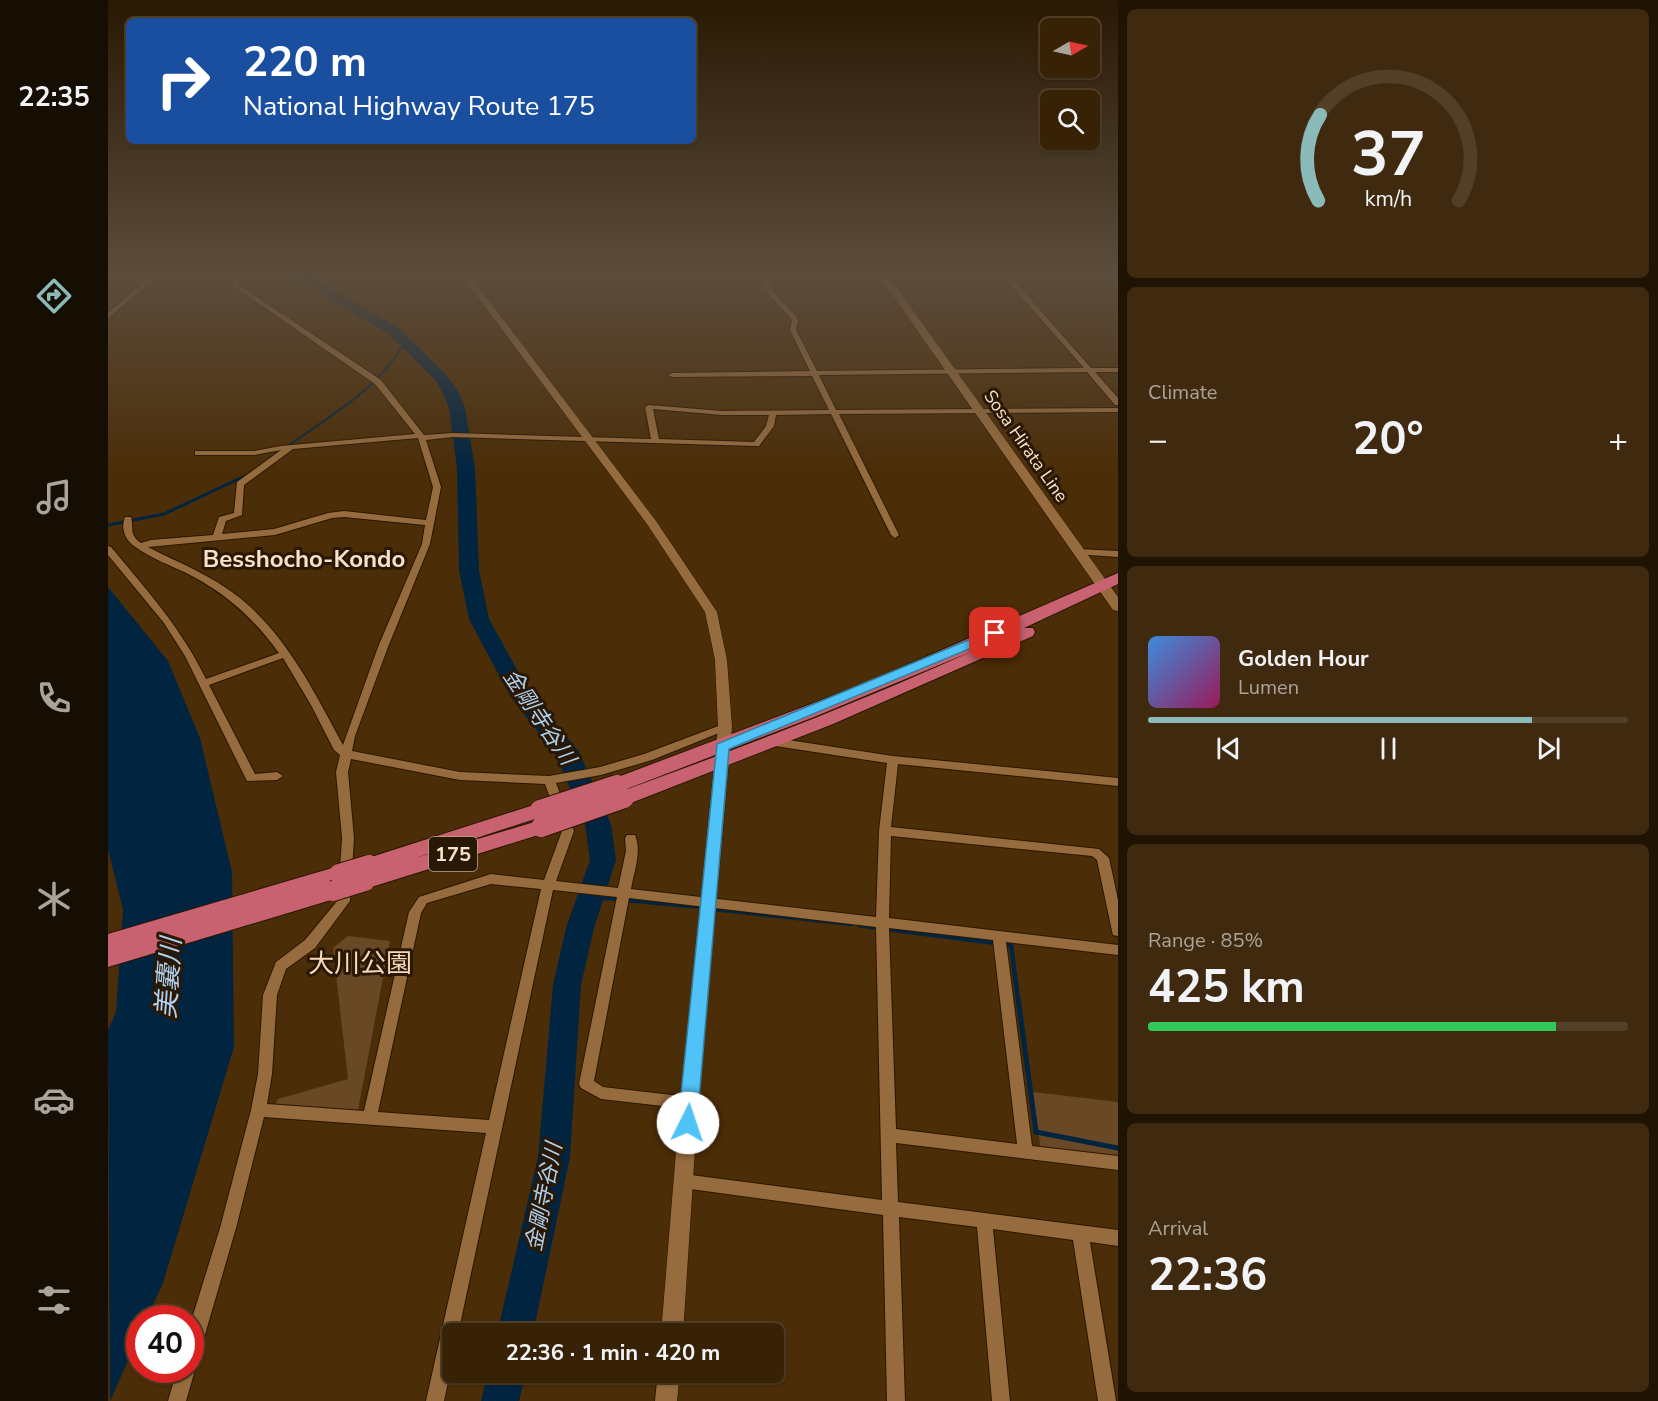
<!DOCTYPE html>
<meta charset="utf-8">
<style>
body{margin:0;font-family:"Nunito Sans","Noto Sans JP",sans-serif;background:#3f2a0f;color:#f1f3f6;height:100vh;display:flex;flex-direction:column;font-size:22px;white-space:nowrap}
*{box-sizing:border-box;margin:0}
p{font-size:20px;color:#aba49a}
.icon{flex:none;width:33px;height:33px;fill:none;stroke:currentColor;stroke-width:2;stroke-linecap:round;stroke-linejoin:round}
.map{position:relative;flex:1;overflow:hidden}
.panel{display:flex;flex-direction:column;gap:9px;padding:9px;background:#1f1303;width:540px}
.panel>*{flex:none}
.banner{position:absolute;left:18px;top:18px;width:570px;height:126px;border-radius:9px;box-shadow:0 2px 4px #0004,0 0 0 2px #523f27;background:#1a4fa0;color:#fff;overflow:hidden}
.needle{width:39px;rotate:81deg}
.buttons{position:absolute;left:932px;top:18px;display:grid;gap:12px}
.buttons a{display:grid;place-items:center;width:60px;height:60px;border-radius:9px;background:#382205;box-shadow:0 2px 4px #0004,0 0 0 2px #523f27;font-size:30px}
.speed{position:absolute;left:18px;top:1305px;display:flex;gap:12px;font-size:30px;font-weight:700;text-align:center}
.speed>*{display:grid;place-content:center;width:78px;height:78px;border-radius:50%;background:#382205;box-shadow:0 2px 4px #0004,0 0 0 2px #523f27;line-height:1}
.speed .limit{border:9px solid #d22;background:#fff;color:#111}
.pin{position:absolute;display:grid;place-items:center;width:51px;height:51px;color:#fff;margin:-26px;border-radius:12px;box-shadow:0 3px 9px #0006}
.me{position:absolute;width:66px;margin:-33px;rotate:4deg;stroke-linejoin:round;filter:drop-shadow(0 0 4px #0008)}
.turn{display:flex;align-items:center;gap:21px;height:126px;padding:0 18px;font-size:27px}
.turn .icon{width:78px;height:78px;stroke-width:2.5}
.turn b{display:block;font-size:42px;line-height:51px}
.big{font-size:45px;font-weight:700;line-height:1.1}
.panel .tile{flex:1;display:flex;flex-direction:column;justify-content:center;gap:9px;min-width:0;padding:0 21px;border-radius:9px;background:#3f2a0f}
.panel .dial{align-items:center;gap:0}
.dial svg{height:156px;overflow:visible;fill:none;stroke:#523f27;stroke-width:7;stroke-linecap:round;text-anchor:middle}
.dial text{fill:#f1f3f6;stroke:none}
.song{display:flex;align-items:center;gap:18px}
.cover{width:72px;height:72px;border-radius:9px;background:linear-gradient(135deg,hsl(210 70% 55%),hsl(330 70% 35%))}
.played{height:6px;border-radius:3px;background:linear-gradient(90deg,#8bbbb9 80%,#523f27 80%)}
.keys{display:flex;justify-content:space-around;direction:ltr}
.heat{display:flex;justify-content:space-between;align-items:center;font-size:33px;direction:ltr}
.charge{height:9px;border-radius:4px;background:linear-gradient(90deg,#34c759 85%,#523f27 0)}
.trip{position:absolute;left:334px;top:1323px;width:342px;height:60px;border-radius:9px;background:#382205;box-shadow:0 2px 4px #0004,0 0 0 2px #523f27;font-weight:700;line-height:60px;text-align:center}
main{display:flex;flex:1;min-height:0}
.dock{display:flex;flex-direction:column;width:108px;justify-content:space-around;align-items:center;background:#160e02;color:#aba49a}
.dock .icon{width:42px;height:42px}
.dock .current{color:#8bbbb9}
.dock b{font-size:27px;color:#f1f3f6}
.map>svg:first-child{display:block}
</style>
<main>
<nav class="dock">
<b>22:35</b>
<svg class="icon current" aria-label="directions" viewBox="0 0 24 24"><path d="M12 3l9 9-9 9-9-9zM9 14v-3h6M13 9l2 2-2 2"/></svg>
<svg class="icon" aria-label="music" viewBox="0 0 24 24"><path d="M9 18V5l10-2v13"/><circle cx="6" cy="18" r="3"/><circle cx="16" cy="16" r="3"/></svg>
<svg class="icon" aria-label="phone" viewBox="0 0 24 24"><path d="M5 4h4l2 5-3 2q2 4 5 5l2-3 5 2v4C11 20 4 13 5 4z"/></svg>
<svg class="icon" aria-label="climate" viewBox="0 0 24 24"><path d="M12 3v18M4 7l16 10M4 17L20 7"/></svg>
<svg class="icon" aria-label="car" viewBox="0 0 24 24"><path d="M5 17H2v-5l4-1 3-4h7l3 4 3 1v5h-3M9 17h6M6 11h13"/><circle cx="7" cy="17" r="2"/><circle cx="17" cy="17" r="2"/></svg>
<svg class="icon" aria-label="filters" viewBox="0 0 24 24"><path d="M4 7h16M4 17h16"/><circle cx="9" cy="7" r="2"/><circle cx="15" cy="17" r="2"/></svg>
</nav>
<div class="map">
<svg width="1010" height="1401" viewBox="0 0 1010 1401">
<rect width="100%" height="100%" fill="#4b2d07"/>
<g fill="#694925">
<polygon points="240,936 282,941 250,1110 167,1106 170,1099 240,1079 225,948"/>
<polygon points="925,1092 1010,1102 1010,1162 933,1152"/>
</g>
<polygon fill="#012541" points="0,587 60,661 92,738 124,872 126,1047 55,1283 39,1318 32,1318 31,1336 2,1401 0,1030 8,1012 15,910 0,849"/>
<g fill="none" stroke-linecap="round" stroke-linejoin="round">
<path stroke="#012541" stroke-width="2" d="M 177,448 C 215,421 270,389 293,348 L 303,347"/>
<polyline stroke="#012541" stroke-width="3" points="0,525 56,514 139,475"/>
<g stroke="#012541" stroke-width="4.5">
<polyline points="482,897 511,899"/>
<polyline points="518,900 594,907"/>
<polyline points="605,909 744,924"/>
<polyline points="751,925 770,928"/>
<polyline points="778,929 903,945 910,999"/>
</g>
<polyline stroke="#012541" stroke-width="5" points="910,998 928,1132 1010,1148"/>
<g fill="#012541" fill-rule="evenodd">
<polygon points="187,277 203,277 292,329 337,374 350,391 357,408 367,468 371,570 381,619 422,693 471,752 503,824 508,860 486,928 473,985 462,1157 425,1334 389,1334 430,1157 445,985 458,928 482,860 477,824 448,755 402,696 361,619 351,570 349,468 341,408 334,391 327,380 282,335"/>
<polygon points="380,1372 418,1372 411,1401 373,1401"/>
</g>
<g stroke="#2b1700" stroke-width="2">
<g id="minor">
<polygon points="42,277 49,277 0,318 0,313"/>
<path d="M 128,277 L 134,277 L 130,284 L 138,290 L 273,380 L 316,435 L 345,433 L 543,439 L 537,407 L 541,405 L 614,411 L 721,410 L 704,376 L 564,377 L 560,375 L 564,373 L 702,371 L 682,330 L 684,321 L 682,317 L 661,295 L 652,277 L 658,277 L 666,293 L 688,316 L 690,321 L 688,330 L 709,371 L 976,368 L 896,277 L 903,277 L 983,368 L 1010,368 L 1010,372 L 987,372 L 1010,398 L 1010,405 L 1007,405 L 979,372 L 711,375 L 728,410 L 1010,408 L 1010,412 L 731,414 L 791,535 L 787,538 L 783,535 L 723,414 L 668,415 L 666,426 L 651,446 L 648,446 L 345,437 L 318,440 L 333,487 L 322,544 L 280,647 L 247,736 L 244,751 L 352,772 L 441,776 L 492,767 L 536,754 L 613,725 L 621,725 L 622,727 L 621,729 L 544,760 L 493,775 L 448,783 L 466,831 L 448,881 L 510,888 L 518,851 L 517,838 L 519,835 L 527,835 C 534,851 526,872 523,889 L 768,917 L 771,831 L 779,763 L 667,746 L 662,742 L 663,739 L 667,738 L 785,756 L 1010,778 L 1010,786 L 790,764 L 783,827 L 991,849 L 1001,858 L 1010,900 L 1010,936 L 1005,935 L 1004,931 L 989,860 L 984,856 L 783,836 L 781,918 L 1010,945 L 1010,955 L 898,942 L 924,1146 L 1010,1156 L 1010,1170 L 788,1143 L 790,1202 L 1010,1230 L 1010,1246 L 982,1242 L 1008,1401 L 990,1401 L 965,1240 L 885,1229 L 902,1401 L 884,1401 L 869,1227 L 791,1217 L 797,1401 L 779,1401 L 775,1215 L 575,1188 L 570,1186 L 567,1181 L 570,1176 L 575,1174 L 774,1200 L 768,927 L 521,898 L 486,1081 L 495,1087 L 581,1097 L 586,1098 L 588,1103 L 586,1108 L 581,1109 L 493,1099 L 473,1088 L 471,1084 L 509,897 L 445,890 L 350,1334 L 345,1334 L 345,1359 L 336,1401 L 318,1401 L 378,1133 L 156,1117 L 128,1228 L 91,1355 L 88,1361 L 83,1363 L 87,1370 L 78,1401 L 60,1401 L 69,1370 L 82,1370 L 82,1325 L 112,1228 L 143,1110 L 150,1074 L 155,995 L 168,962 L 197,940 L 230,900 L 234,838 L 228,772 L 232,755 L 226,750 L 203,705 L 175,658 L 101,685 L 147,774 L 169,772 L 175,776 L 169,780 L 139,781 L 77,656 L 56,623 L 0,555 L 0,546 L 3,547 C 38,589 74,629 98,679 L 171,653 C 147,620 120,595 84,576 C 65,566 43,559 26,546 C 16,539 13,528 17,517 L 23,517 C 26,528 21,535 33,543 L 43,540 L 105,535 L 111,517 L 126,513 L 129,482 L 173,450 L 146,455 L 87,455 L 87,451 L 146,451 L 173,446 L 307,434 L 267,384 L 134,292 L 124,284 ZM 545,409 L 614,415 L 661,415 L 658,426 L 646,442 L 551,439 ZM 310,438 L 325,487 L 318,520 L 236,511 L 220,513 L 166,529 L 114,534 L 118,521 L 134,515 L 136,485 L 185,449 ZM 236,517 L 317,525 L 314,544 L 270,647 L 235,745 C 207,693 179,636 132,598 C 105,576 71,563 40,547 L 167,535 L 224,518 ZM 243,759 L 352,780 L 437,784 L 454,831 L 436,880 L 383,874 L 311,897 L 301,912 L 256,1111 L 159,1104 L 164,1074 L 169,995 L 178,969 L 207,948 L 242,901 L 246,838 L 240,772 ZM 383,884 L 433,889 L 381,1120 L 270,1112 L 313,913 L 319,903 ZM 781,928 L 885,940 L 909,1144 L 788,1129 Z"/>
<polygon points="970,549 1010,551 1010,557 967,554 967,550"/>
</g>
</g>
<g stroke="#2b1700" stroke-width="1">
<g id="tertiary">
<polygon points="355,277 363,277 548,521 609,612 619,660 624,727 590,1103 575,1334 553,1334 572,1103 610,727 607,660 597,612 539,524"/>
<polygon points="550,1372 572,1372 569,1401 547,1401"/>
</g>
</g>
<g stroke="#2b1700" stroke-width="1">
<polygon id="secondary" points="772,277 781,277 1010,597 1010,611 1005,610"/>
</g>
<g stroke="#2b1700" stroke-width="2">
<g id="trunk">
<path d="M 1010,573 L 1010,584 L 916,628 L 925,628 L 927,632 L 925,636 L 725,724 L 523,803 L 516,805 L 509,803 L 506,798 L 509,793 C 630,749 750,703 867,650 L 706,717 L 516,790 L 509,792 L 502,790 L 499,785 L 502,780 L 756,684 Z"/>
<polygon points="432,803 439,805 442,810 439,815 304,859 433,820 440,822 443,827 440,832 257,889 249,887 246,881 249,875 260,872 254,870 251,865 254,860"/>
<polygon points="231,866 238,868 242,874 238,880 226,883 233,885 236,891 233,897 0,967 0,934"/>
</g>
</g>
<use href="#minor" fill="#966c3e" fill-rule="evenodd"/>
<use href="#tertiary" fill="#966c3e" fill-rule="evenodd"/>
<use href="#secondary" fill="#966c3e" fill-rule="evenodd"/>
<use href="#trunk" fill="#c96270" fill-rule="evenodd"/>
<g stroke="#2b1700" stroke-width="22" stroke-linecap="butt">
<g id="trunk-bridge">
<polyline points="432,810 509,785"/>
<polyline points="433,827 516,798"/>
<polyline points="231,874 261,865"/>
<polyline points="225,891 257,881"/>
</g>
</g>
<use href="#trunk-bridge" stroke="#c96270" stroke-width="20"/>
</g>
<linearGradient id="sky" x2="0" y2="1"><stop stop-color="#291904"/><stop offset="0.58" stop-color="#5b4c3c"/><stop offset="1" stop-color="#5b4c3c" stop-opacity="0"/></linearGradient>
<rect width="1010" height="474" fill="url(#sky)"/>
<polygon fill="#4fc3f7" stroke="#337fa1" stroke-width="1.5" points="887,629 892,631 893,633 892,636 621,749 589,1123 586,1129 580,1131 573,1129 570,1123 609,744"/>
<g text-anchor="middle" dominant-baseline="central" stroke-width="6" stroke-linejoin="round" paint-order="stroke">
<g font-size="18" fill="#f9e1c9" stroke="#291805">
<text transform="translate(918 446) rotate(55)">Sosa Hirata Line</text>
</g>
<rect fill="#291805" stroke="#bba58e" stroke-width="1.5" x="321" y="837" width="48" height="34" rx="4.5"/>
<g font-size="20" font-weight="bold" fill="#f9e1c9">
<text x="345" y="854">175</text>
</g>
<g font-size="22" font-style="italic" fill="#afd0ef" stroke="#291805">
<text transform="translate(431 717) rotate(56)">金剛寺谷川</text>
<text transform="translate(436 1197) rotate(-79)">金剛寺谷川</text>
</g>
<g font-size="24" font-weight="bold" fill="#f9e1c9" stroke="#291805">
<text x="196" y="559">Besshocho-Kondo</text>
</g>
<g font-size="26" fill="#f8d8b8" stroke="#291805">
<text x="252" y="963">大川公園</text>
</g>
<g font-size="27" font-style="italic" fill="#afd0ef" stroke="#291805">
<text transform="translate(61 978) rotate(-86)">美嚢川</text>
</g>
</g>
</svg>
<div class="buttons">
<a><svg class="needle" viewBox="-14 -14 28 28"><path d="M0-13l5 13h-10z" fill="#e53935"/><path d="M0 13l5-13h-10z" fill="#aba49a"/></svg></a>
<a><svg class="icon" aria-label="search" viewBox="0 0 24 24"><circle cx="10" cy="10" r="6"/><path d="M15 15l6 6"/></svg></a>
</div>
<div class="speed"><div class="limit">40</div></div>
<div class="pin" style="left:887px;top:633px;background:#d93025"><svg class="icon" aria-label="arrive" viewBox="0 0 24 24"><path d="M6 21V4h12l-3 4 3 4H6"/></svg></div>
<svg class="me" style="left:580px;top:1123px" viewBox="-20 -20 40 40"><circle r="19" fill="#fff"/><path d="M0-13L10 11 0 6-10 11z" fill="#4fc3f7"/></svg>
<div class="trip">22:36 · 1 min · 420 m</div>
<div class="banner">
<div class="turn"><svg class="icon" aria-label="right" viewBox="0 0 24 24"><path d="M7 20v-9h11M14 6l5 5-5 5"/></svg><div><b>220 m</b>National Highway Route 175</div></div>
</div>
</div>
<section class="panel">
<div class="tile dial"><svg viewBox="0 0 100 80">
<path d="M14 69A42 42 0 1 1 86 69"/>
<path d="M14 69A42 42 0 0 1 15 25" stroke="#8bbbb9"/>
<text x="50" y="56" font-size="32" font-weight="700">37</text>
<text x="50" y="72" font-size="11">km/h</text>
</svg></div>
<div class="tile"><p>Climate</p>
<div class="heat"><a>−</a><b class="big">20°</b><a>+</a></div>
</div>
<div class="tile">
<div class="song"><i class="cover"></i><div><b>Golden Hour</b><p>Lumen</p></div></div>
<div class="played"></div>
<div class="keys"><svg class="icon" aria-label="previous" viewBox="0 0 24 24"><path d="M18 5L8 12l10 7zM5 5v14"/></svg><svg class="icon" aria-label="pause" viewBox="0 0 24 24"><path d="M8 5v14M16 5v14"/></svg><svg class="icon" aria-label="next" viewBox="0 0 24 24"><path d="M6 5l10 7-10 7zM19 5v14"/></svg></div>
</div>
<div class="tile"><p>Range · 85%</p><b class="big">425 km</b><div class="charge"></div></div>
<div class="tile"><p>Arrival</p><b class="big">22:36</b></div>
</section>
</main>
